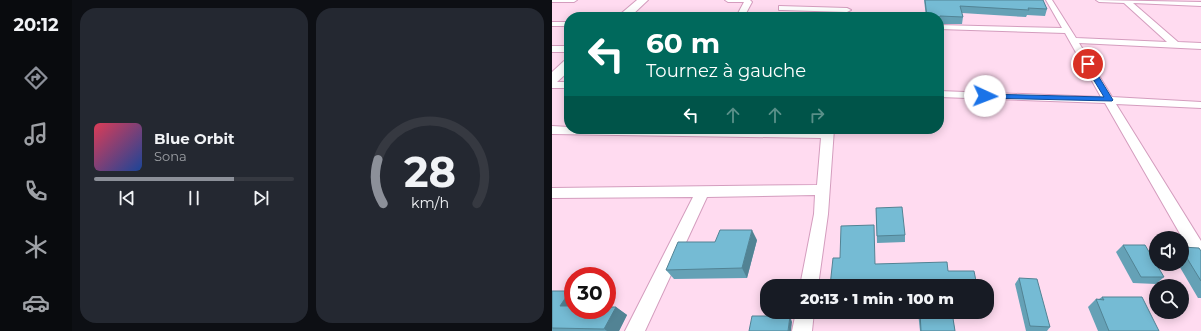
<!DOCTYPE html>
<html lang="fr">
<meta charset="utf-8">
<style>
body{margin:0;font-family:Montserrat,sans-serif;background:#242831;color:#f1f3f6;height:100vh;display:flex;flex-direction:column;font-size:15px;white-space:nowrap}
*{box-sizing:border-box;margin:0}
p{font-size:13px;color:#9ea1a6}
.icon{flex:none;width:22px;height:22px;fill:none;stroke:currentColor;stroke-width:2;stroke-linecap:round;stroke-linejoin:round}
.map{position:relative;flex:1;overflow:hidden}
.panel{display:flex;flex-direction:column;gap:8px;padding:8px;background:#0d0f14;width:480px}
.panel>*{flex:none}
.guide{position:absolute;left:12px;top:12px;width:380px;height:122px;border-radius:16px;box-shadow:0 2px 10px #0003;background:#00695c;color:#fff;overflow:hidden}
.tools{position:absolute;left:597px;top:231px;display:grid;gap:8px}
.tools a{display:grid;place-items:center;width:40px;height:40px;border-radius:50%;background:#171b24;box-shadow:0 2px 10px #0003;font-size:20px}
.speed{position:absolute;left:12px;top:267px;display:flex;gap:8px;font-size:20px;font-weight:700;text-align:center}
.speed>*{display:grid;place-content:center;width:52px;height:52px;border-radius:50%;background:#171b24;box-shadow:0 2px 10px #0003;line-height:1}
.speed .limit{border:6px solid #d22;background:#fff;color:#111}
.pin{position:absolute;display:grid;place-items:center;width:34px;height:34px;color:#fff;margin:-17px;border:2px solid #fff;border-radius:50%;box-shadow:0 1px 4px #0007}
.me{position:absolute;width:44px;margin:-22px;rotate:92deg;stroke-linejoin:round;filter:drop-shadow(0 0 3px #0008)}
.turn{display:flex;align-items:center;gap:14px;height:84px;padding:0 16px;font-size:18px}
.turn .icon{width:52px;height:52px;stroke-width:2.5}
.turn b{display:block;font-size:28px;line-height:34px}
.lanes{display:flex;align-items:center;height:38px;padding:0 16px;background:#0003;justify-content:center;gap:20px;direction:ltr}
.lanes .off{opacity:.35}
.panel .widget{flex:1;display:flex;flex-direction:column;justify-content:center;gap:6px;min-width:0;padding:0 14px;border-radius:16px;background:#242831}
.panel .dial{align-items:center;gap:0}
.dial svg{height:104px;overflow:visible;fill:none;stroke:#363941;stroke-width:7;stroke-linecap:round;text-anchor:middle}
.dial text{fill:#f1f3f6;stroke:none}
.song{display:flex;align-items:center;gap:12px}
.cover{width:48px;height:48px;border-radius:6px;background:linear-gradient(135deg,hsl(350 70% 55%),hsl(220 70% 35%))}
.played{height:4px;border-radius:2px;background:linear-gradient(90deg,#8c9099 70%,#363941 70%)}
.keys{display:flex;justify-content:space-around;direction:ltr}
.panel .tiles{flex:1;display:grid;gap:8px;grid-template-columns:repeat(2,1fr)}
.trip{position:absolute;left:208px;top:279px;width:234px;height:40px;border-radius:16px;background:#171b24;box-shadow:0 2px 10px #0003;font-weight:800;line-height:40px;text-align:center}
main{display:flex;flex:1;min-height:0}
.tabs{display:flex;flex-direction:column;width:72px;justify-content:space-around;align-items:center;background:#090b0e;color:#9ea1a6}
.tabs .icon{width:28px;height:28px}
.tabs .selected{color:#8c9099}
.tabs b{font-size:18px;color:#f1f3f6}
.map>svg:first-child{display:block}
</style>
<main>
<nav class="tabs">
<b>20:12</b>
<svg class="icon selected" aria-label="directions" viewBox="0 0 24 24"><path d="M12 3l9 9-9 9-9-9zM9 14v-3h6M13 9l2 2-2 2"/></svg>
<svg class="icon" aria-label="music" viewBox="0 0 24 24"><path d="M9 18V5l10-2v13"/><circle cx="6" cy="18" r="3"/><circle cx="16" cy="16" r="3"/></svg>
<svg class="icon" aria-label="phone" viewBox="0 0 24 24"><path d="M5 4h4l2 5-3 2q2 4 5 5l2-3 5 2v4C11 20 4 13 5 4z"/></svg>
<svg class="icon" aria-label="climate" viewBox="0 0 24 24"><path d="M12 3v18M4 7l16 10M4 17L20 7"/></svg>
<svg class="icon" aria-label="car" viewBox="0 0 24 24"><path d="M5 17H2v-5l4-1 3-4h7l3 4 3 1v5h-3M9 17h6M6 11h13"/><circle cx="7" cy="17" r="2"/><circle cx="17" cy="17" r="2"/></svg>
</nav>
<section class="panel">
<div class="tiles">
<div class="widget">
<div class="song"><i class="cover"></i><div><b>Blue Orbit</b><p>Sona</p></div></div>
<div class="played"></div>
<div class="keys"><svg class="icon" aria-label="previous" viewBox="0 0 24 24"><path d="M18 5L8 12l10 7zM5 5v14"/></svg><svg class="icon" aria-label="pause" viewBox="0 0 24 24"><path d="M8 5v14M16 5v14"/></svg><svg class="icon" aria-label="next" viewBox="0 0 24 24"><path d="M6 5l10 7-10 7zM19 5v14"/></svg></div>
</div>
<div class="widget dial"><svg viewBox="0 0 100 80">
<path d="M14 69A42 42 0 1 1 86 69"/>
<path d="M14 69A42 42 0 0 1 10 35" stroke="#8c9099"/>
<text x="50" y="56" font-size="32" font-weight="700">28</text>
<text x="50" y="72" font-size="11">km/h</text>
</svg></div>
</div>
</section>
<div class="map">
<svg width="649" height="331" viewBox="0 0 649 331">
<rect width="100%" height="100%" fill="#ffdbf0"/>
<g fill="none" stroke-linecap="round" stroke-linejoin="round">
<g stroke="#d49dbe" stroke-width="2">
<g id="street">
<polygon points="0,0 25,0 22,2 0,2"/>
<polygon points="173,0 198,0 200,2 192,17 184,17 192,2 176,2"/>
<polygon points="494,0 500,0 524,38 615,42 572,3 547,2 544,0 649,2 649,6 581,3 626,42 649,43 649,49 527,43 560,97 649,102 649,108 564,104 649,241 649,262 643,260 553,103 387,97 387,91 549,97 513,33 387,29 387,25 510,28"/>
<polygon points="227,6 295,8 299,10 295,12 230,10 227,10"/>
<rect x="0" y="22" width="17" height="4"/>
<rect x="0" y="46" width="17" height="6"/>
<rect x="0" y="82" width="17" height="6"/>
<polygon points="0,126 17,127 17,129 282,129 276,214 266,286 248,286 262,214 263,195 155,197 93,331 73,331 141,197 0,198 0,188 265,185 269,138 0,134"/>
<polygon points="244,312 262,312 260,331 240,331"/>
</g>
</g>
<g stroke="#d49dbe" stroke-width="2">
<g id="secondary">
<polygon points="85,0 96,0 78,17 65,17"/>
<polygon points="17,60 17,71 5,82 0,83 0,72 12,61"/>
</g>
</g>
<use href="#street" fill="#fff" fill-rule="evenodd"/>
<use href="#secondary" fill="#fff" fill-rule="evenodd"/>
</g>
<g fill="#65a1b6">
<polygon points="372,0 491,0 495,9 493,16 475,15 474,17 410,13 411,17 410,24 387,24 387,17 374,17"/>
<polygon points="324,208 353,235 353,242 325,243"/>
<polygon points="205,240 195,278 122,279 114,270"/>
<polygon points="571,245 612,277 604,284 581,283 564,252"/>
<polygon points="630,247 649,251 649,298 646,298 626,264 630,264"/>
<polygon points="467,278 498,327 495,331 474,331 463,284"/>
<polygon points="0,291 21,310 64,307 75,315 67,331 0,331"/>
<polygon points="550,297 607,331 546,331 536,307 544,299 547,299"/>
<polygon points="366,312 400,312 403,331 368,331"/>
</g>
<g fill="#528394">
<polygon points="200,230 205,240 195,278 190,268"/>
<polygon points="18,291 21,294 21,310 8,306"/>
<polygon points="64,307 75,315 67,331 55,331 52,329"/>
<polygon points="238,316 240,322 239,331 236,331"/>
</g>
<g fill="#75bbd4" stroke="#528394">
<polygon points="373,0 491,0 495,9 476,8 477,10 408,6 411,17 388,16 387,18 387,17 375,17"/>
<polygon points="350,207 353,235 325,236 324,208"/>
<polygon points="322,225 323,264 395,262 396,271 422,271 425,286 278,286 281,258 288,258 289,226"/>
<polygon points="168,230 200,230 190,268 114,270 126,242 163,242"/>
<polygon points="571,245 593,245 612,277 589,277"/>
<polygon points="630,247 647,248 649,251 649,281 630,250"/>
<polygon points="467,278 485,279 498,327 478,326"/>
<polygon points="0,291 18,291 8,306 21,306 21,310 55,310 55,307 64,307 52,329 0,328"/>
<polygon points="550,297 590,297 607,331 557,331 544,299 552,300"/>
<polygon points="368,312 400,312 403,331 369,331"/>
<polygon points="200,316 238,316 236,331 197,331"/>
</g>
<polygon fill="#1a73e8" stroke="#114b97" points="533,62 539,64 561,100 560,101 433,98 430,96 433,94 552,97 532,64"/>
</svg>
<div class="tools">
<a><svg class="icon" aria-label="sound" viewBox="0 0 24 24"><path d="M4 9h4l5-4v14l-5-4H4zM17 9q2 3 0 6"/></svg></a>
<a><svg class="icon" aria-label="search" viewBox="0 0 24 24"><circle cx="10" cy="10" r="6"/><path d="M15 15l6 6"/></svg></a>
</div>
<div class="speed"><div class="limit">30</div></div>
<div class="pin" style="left:536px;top:64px;background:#d93025"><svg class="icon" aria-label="arrive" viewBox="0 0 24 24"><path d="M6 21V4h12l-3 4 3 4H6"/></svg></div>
<svg class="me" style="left:433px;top:96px" viewBox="-20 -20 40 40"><circle r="19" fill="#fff"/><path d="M0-13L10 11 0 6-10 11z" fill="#1a73e8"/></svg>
<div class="trip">20:13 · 1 min · 100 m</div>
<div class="guide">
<div class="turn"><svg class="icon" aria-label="left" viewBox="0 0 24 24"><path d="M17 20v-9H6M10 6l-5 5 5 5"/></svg><div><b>60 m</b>Tournez à gauche</div></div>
<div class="lanes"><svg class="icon" aria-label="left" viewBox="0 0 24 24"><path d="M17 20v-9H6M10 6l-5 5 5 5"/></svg><svg class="icon off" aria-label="ahead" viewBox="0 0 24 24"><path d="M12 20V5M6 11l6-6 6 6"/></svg><svg class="icon off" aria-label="ahead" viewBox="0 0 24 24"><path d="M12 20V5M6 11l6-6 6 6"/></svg><svg class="icon off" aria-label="right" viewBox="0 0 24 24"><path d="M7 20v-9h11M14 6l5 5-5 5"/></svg></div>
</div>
</div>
</main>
